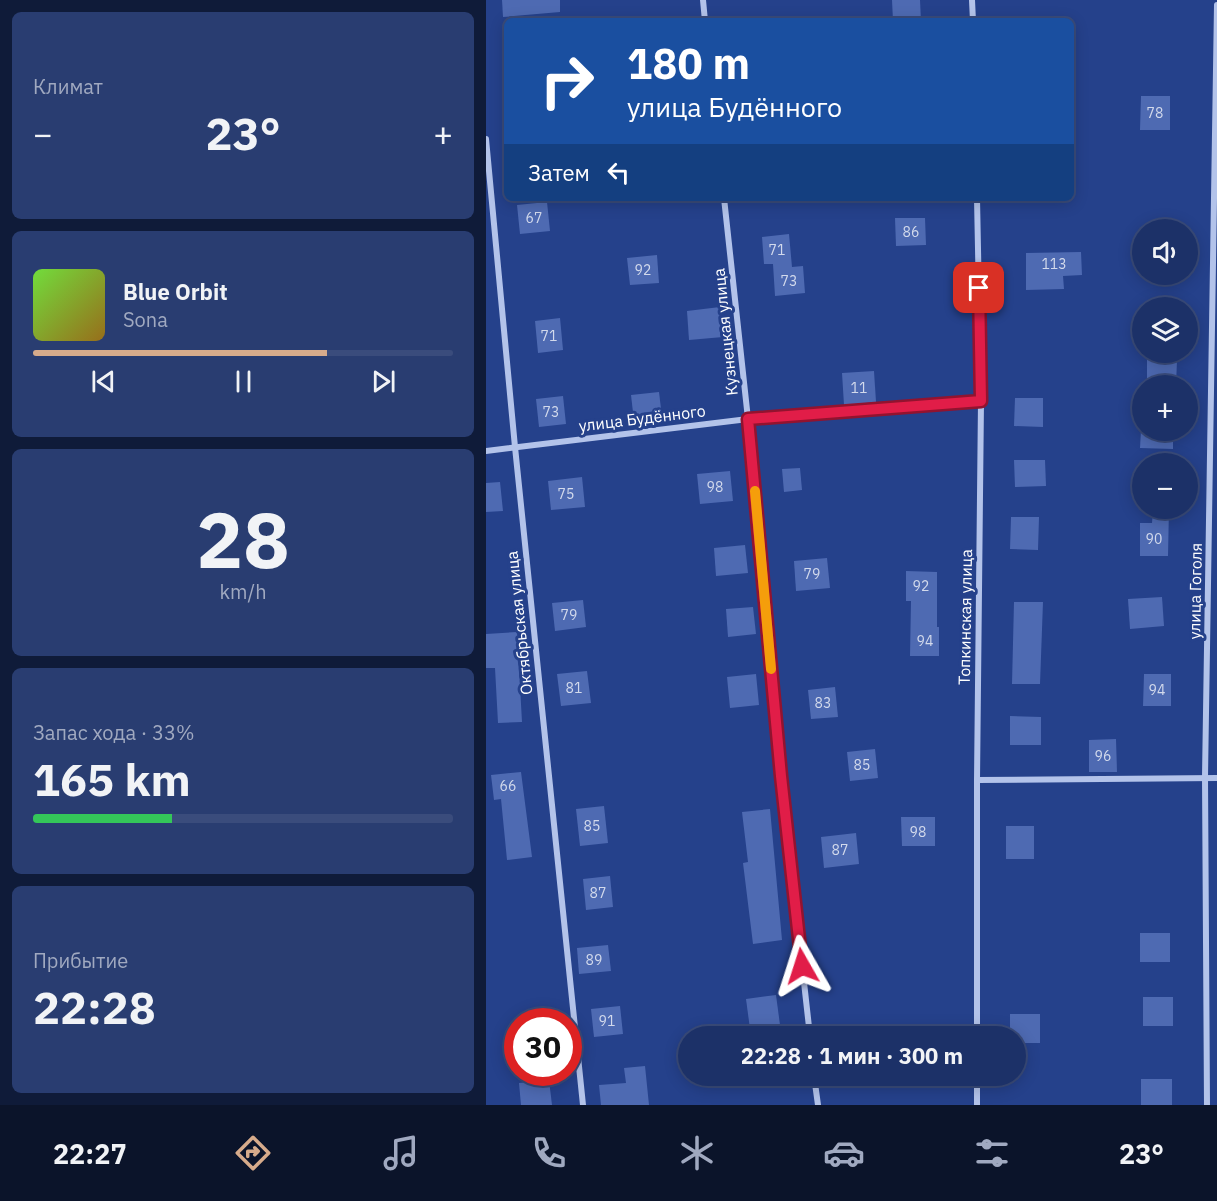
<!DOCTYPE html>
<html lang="ru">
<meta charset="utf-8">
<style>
body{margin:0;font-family:"IBM Plex Sans",sans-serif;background:#293d71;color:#f1f3f6;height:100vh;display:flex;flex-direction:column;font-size:22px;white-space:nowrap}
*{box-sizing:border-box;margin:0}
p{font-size:20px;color:#a0a9c0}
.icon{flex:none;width:33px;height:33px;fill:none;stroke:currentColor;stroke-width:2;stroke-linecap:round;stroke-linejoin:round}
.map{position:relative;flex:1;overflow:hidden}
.details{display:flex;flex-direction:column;gap:12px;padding:12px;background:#0f1b39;width:486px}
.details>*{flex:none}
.guide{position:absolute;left:18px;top:18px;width:570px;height:183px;border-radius:9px;box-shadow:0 3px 15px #0003,0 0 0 2px #3a4c7c;background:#1a4fa0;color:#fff;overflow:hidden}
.buttons{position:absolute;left:646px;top:219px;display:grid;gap:12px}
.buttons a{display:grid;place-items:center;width:66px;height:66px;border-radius:50%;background:#1c3168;box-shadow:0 3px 15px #0003,0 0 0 2px #3a4c7c;font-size:30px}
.speed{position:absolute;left:18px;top:1008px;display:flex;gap:12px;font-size:30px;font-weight:700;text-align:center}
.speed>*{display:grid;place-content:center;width:78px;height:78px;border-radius:50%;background:#1c3168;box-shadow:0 3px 15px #0003,0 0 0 2px #3a4c7c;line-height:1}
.speed .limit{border:9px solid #d22;background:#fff;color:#111}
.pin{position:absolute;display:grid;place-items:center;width:51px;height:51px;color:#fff;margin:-26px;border-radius:12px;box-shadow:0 3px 9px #0006}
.me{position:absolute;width:66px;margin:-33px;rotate:354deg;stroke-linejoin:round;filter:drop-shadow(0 0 4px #0008)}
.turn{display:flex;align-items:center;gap:21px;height:126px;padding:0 24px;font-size:27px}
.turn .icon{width:78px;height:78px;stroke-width:2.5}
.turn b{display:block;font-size:42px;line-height:51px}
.then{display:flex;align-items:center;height:57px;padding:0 24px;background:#0003;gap:12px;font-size:22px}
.big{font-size:45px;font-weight:800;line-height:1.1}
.details .tile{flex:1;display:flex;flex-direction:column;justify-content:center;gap:9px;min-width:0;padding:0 21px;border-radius:9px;background:#293d71}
.details .dial{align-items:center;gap:0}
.dial b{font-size:78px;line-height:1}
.song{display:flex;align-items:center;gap:18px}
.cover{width:72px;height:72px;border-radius:9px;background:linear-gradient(135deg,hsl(100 70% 55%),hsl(40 70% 35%))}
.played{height:6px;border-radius:3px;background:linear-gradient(90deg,#d6ab8b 70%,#3a4c7c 70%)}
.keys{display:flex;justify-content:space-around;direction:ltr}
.heat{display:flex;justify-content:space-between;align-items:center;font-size:33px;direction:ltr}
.charge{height:9px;border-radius:4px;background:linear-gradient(90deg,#34c759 33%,#3a4c7c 0)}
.trip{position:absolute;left:192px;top:1026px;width:348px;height:60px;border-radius:30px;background:#1c3168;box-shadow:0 3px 15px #0003,0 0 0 2px #3a4c7c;font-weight:800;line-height:60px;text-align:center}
.dock{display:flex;height:96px;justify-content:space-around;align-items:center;background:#0b142a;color:#a0a9c0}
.dock .icon{width:42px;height:42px}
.dock .active{color:#d6ab8b}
.dock b{font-size:27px;color:#f1f3f6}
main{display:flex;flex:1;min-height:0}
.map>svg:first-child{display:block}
</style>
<main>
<section class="details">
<div class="tile"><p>Климат</p>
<div class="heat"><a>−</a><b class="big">23°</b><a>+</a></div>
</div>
<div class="tile">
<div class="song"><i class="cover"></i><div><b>Blue Orbit</b><p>Sona</p></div></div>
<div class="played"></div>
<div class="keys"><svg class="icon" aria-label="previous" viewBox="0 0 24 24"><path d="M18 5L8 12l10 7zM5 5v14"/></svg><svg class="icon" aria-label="pause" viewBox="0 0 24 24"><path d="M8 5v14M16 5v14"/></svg><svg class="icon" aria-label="next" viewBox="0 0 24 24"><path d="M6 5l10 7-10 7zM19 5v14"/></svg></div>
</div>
<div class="tile dial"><b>28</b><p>km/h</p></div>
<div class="tile"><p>Запас хода · 33%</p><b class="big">165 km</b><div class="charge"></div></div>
<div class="tile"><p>Прибытие</p><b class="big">22:28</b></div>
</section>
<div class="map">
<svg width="731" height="1105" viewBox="0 0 731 1105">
<rect width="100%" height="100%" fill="#25418b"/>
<g fill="#4e6ab2">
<polygon points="16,0 74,0 74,12 17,17"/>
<polygon points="406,0 434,0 435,21 407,21"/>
<polygon points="655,96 684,96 684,130 654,130"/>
<polygon points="61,202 64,231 34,234 31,205"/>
<polygon points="409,218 439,218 440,245 410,246"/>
<polygon points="303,234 306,267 317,266 319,293 289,296 287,264 278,264 276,237"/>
<polygon points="595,252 596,275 577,276 578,289 540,290 540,253"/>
<polygon points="171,255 173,283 144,285 141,258"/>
<polygon points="234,307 237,337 203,340 201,311"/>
<polygon points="74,318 77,350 52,353 49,321"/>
<polygon points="661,359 691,360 690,386 661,386"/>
<polygon points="388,371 390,402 358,405 356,373"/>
<polygon points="173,392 176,417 148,421 145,395"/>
<polygon points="77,396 80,424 53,427 50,399"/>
<polygon points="529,398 557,398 557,427 528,426"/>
<polygon points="655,430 687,430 687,449 654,448"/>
<polygon points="528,460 559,460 560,486 529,487"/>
<polygon points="314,468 316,490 298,492 296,469"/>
<polygon points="244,471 247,501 214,504 211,474"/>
<polygon points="96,477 99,507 65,510 62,481"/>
<polygon points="14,482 17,511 0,512 0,483"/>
<polygon points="667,508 683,508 682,556 654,556 654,523 666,523"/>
<polygon points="525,517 553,517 552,550 524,549"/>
<polygon points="259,545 262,573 230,576 228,548"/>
<polygon points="341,558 344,588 310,591 308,561"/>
<polygon points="420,571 451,572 451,627 453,627 453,656 424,656 425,601 420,601"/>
<polygon points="676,597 678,626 644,629 642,599"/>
<polygon points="97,600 100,627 69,631 66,603"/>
<polygon points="528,602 557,602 554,684 526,684"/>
<polygon points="267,607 270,634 242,637 240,609"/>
<polygon points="31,632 36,722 12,723 9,668 0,668 0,634"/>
<polygon points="101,671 105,703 75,706 71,674"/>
<polygon points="270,674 273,705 244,708 241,677"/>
<polygon points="658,674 685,674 685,706 657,706"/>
<polygon points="349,687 352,717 325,719 322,690"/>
<polygon points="524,716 555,717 555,745 524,745"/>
<polygon points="630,739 631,772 603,772 603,740"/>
<polygon points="389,749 392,778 364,781 361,752"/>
<polygon points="35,772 46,857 21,860 15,799 8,800 5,775"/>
<polygon points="118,806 122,843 94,846 90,809"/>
<polygon points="284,809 296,940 267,944 257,863 262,862 256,812"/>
<polygon points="415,817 449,817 449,846 416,846"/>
<rect x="520" y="826" width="28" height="33"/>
<polygon points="370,833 373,864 338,868 335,837"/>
<polygon points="124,876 127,907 100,910 97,879"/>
<rect x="654" y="933" width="30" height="29"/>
<polygon points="122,945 125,971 93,974 91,948"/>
<polygon points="290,995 294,1025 264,1029 260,999"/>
<rect x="657" y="997" width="30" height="29"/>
<polygon points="134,1006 137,1034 108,1037 105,1009"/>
<polygon points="524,1014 554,1014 554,1043 530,1043 530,1036 524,1036"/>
<polygon points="159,1066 163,1105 115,1105 113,1085 140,1083 138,1068"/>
<rect x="655" y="1079" width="31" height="26"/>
<polygon points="63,1080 66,1105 35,1105 33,1083"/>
</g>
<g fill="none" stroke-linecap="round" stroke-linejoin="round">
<g stroke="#b3c3ea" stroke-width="6">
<polyline points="217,0 219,21"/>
<polyline points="486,0 487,21"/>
<polyline points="0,139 29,447 97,1105"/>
<polyline points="238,198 262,419 295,776 324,1036"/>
<polyline points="0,451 262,419 495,401"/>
<polyline points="491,780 731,778"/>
<polyline points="491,1036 491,780 495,401 491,198"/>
<polyline points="328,1076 332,1105"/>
<polyline points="491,1076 491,1105"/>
<polyline points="721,1105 719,777 731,5"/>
</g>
</g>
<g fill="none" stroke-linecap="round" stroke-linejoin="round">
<g stroke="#92132f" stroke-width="15">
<polyline id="route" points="316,966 295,776 262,419 495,401 493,288"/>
</g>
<use href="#route" stroke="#e11d48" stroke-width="10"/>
<polyline stroke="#f59e0b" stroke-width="10" points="269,491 285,669"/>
</g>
<g text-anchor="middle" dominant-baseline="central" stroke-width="6" stroke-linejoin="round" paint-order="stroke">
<g font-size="14" fill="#d3daec">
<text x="669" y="113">78</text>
<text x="48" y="218">67</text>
<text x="425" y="232">86</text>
<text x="291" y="250">71</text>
<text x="568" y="264">113</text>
<text x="157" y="270">92</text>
<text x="303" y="281">73</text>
<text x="63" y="336">71</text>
<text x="373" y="388">11</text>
<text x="65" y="412">73</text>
<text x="229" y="487">98</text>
<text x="80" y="494">75</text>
<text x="668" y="539">90</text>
<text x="326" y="574">79</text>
<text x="435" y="586">92</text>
<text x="83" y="615">79</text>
<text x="439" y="641">94</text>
<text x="88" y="688">81</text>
<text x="671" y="690">94</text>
<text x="337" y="703">83</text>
<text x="617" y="756">96</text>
<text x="376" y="765">85</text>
<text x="22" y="786">66</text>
<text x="106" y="826">85</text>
<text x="432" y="832">98</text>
<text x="354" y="850">87</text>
<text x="112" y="893">87</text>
<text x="108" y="960">89</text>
<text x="121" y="1021">91</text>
</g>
<g font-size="16" fill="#fff" stroke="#25418b">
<text transform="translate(239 332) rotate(-96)">Кузнецкая улица</text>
<text transform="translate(156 418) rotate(-7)">улица Будённого</text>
<text transform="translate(709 591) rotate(-89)">улица Гоголя</text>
<text transform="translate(479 617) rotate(-89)">Топкинская улица</text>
<text transform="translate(33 623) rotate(-96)">Октябрьская улица</text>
</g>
</g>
</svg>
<div class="buttons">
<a><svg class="icon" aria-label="sound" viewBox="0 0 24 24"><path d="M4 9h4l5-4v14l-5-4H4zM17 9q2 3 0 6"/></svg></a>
<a><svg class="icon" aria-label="layers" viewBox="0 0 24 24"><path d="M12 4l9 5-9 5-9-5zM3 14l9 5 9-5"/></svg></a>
<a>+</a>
<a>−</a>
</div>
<div class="speed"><div class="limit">30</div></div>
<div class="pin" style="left:493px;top:288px;background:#d93025"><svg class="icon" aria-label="arrive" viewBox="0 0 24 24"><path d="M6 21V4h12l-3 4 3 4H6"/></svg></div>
<svg class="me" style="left:316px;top:966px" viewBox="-20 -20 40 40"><path d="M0-17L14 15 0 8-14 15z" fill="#e11d48" stroke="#fff" stroke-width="4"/></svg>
<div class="trip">22:28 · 1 мин · 300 m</div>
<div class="guide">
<div class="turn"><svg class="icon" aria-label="right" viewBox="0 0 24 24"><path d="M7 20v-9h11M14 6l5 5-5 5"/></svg><div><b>180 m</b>улица Будённого</div></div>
<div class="then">Затем<svg class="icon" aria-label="left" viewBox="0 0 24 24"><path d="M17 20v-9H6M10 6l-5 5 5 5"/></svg></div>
</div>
</div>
</main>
<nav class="dock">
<b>22:27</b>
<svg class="icon active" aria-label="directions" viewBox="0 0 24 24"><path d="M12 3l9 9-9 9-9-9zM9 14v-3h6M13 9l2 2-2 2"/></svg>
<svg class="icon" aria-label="music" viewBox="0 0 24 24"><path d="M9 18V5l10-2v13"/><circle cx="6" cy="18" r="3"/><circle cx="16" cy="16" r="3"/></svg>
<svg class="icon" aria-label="phone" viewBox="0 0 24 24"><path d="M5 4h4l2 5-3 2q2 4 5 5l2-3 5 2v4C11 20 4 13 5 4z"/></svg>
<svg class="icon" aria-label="climate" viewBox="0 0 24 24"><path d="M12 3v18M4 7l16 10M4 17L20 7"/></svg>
<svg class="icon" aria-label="car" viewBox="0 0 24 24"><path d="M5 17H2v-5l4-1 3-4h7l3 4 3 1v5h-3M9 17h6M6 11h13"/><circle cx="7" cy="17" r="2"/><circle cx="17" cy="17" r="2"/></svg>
<svg class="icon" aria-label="filters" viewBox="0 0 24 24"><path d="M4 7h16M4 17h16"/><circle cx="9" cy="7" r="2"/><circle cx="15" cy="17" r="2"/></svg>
<b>23°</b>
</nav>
